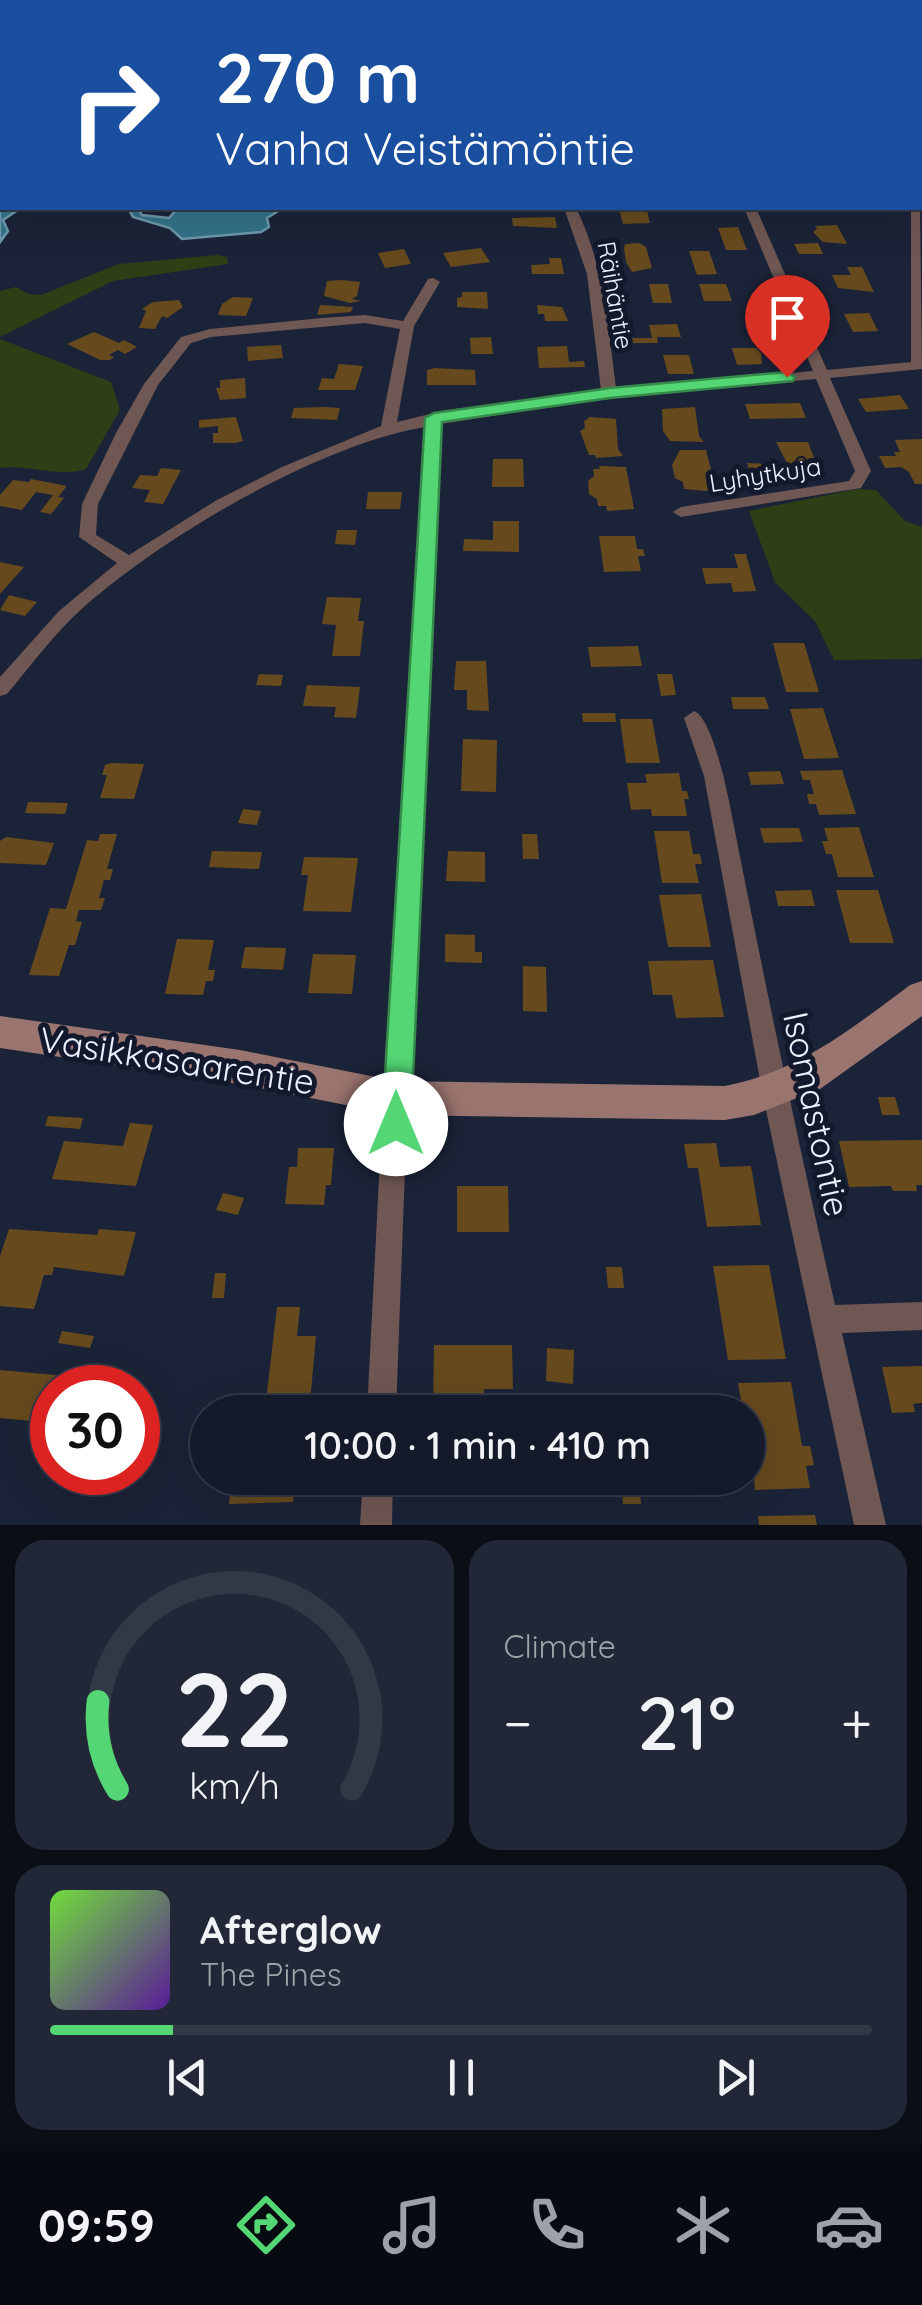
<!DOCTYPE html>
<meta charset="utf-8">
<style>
body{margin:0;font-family:Quicksand,sans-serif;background:#212736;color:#f1f3f6;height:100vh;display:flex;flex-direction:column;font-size:38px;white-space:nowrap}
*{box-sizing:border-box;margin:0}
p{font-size:32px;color:#9da1a8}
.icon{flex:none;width:55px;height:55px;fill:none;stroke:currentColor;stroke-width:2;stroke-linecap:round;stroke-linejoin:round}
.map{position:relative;height:1525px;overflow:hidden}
.details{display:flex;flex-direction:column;gap:15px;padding:15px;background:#0b0e17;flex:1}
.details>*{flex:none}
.hud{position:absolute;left:0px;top:0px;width:922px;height:210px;box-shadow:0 10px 40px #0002,0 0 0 2px #333847;background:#1a4fa0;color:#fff;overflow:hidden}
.speed{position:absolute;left:30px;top:1365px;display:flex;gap:20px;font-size:50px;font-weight:700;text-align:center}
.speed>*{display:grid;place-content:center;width:130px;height:130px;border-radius:50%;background:#141a2a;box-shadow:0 10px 40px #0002,0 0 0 2px #333847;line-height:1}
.speed .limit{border:15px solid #d22;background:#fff;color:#111}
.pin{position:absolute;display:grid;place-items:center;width:85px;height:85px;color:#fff;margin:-102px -42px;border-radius:50% 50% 50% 0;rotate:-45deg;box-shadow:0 0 10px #0007}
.pin .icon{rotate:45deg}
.me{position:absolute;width:110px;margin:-55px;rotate:0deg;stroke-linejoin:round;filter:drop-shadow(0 0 8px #0008)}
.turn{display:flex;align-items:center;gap:35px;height:210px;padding:0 50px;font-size:45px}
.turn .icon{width:130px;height:130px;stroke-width:2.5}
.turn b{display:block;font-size:70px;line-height:85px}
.big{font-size:75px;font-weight:600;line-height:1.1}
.details .tile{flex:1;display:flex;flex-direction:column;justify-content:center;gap:15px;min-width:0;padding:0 35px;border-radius:30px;background:#212736}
.details .dial{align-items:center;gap:0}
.dial svg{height:260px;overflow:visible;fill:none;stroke:#333847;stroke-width:7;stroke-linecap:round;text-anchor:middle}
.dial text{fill:#f1f3f6;stroke:none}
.song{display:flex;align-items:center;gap:30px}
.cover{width:120px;height:120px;border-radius:15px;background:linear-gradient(135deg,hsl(100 70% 55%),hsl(270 70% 35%))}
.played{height:10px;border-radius:5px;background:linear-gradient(90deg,#53d673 15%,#333847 15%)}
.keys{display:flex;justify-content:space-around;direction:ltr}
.heat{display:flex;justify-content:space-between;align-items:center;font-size:55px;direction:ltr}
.details .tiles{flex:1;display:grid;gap:15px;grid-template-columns:1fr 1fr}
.tile:last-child{grid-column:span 2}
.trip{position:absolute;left:190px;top:1395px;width:575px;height:100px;border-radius:50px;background:#141a2a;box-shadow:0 10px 40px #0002,0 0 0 2px #333847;font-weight:600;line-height:100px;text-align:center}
.tab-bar{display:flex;height:160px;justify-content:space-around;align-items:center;background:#080a11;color:#9da1a8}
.tab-bar .icon{width:70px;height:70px}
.tab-bar .selected{color:#53d673}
.tab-bar b{font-size:45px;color:#f1f3f6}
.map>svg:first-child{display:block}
</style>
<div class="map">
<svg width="922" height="1525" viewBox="0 0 922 1525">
<rect width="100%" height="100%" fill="#1b2338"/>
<g fill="#2d3f15">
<polygon points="218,255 227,257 228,264 113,281 0,337 0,291 16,287 28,294 41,295 119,264"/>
<path d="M 0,339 L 111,382 L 120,410 L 86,469 C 56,478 30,464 0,468 Z"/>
<polygon points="857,489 876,490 905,521 922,527 922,659 834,660 815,621 775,582 749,511"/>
</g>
<g fill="#347288" stroke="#6c98ab" stroke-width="2.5">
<polygon points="0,0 388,0 389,2 2,2 2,208 21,208 3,220 8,231 0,242"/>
<polygon points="128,208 138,208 142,215 169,218 175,211 158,208 280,210 267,218 269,227 261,232 182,239 170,228 133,217"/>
</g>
<g fill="#664a1d">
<polygon points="619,209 647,211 650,223 623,224"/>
<polygon points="555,217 557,228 513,226 512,218"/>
<polygon points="837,225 847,244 823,242 813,232 817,229 815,226"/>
<polygon points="738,227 747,250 726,250 718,228"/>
<polygon points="639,243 646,247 652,268 632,272 626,262 624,248 625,244"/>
<polygon points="818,243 823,254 799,254 794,244"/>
<polygon points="481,248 490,262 451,267 443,253"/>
<polygon points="404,249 411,264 385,268 378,253"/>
<polygon points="689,251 709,251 717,274 697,275"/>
<polygon points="549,258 561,258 564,274 532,274 531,265 550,264"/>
<polygon points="847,267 862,267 874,292 838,288 832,275 851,275"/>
<polygon points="342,280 360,282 357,296 352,299 361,301 350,303 324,296 327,281"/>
<polygon points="649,284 668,284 672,303 653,303"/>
<polygon points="699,284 726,284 732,301 704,301"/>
<polygon points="462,292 487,292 488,309 457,307 457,298 462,297"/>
<polygon points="233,297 253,298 246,316 218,315 222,304"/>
<polygon points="179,300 183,307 167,318 162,316 155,329 139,328 146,311 142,309 153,302"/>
<polygon points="320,305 353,307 351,312 317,315"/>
<polygon points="537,305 562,307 568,321 545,321 544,314 538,314"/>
<polygon points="869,313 878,331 853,332 844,314"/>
<polygon points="677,324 681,337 657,337 658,343 627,343 626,338 652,338 649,325"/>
<polygon points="94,332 119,343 124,340 137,347 125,354 118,350 109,355 114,357 110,360 100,360 67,344"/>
<polygon points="491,337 493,354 471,354 470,338"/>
<polygon points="281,345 283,358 248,361 247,347"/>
<polygon points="567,346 569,362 584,361 585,367 539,368 537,347"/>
<polygon points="732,348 756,348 761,353 762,364 737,365"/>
<polygon points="663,355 689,355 694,374 668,374"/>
<polygon points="339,364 363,366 355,390 318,390 322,378 334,379"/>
<polygon points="435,368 475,370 476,385 427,385 427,370"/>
<polygon points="245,378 246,398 220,400 216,388 220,388 220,380"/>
<polygon points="900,395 909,409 866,412 858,399"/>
<polygon points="800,403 806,418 750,419 745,404"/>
<polygon points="324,407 340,408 337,420 291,418 294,408"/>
<polygon points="695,407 699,436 704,442 670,441 663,431 662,409"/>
<polygon points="236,417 243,441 235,443 213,443 213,433 218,433 218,426 199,428 199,420"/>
<polygon points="590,417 616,419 618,449 623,456 596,458 595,455 589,455 580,431 585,428 584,421"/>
<polygon points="922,439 922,484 915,484 909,472 901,467 885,468 879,456 896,456 894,452 900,452 895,440"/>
<polygon points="776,442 808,442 822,479 753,483 747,463 788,465"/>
<polygon points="680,450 706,450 717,492 684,489 683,482 675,478 672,465"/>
<polygon points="493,459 523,459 524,487 492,487"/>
<polygon points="599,466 626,467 634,509 607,511 606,506 598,506 597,499 589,494 588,481 594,476 593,469 600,469"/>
<polygon points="161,468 181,470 163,504 144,502 150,490 132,488 140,475 157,476"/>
<polygon points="31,479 67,486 58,497 64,498 51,514 40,512 53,495 36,492 22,510 0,506 0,495 13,480 29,482"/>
<polygon points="368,492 402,492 400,509 366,509"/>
<polygon points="493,521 519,521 519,552 463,551 464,539 493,540"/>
<polygon points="337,530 357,530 355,545 335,544"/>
<polygon points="599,536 635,536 637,549 643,549 645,556 638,556 641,571 604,572"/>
<polygon points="734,554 746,554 756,591 733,592 731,583 706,584 702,568 738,568"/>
<polygon points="0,562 24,567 0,594"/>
<polygon points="9,595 37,602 25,616 0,610"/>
<polygon points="327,597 361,598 358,621 364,621 360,656 332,656 336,625 322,624"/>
<polygon points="773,643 804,643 819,692 786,692"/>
<polygon points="638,646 642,666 591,667 588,647"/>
<polygon points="456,661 486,661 489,711 467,710 467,690 454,690"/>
<polygon points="259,674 283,675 281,686 256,685"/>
<polygon points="657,674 672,674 676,695 661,696"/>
<polygon points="307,685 360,687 356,718 334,717 336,707 303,706"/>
<polygon points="731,697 765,697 769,709 733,709"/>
<polygon points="823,708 839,758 804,759 790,709"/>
<polygon points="582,713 615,713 616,722 583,722"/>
<polygon points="620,719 652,719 660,763 626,763"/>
<polygon points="463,739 497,740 496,792 461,791"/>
<polygon points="111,763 144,764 134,799 100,798 107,775 102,775 105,765"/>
<polygon points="842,770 856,814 819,815 816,804 809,804 807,794 814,794 810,780 803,780 800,771"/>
<polygon points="780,771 784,784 751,785 748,772"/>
<polygon points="679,773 682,791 687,791 689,799 684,799 687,816 652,816 651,809 631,810 627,783 647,783 645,774"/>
<polygon points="28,802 68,803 65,814 25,813"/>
<polygon points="243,809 261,811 257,825 238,823"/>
<polygon points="859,827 874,877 838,877 832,854 826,854 822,841 828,841 824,828"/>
<polygon points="760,828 799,828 803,842 764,843"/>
<polygon points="654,831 689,831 693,854 700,854 702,864 695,864 699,883 662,883"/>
<polygon points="100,834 117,834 107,869 113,869 110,880 104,880 99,898 105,898 101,910 79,910 76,921 82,922 75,945 69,945 59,976 29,975 50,908 66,909 87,840 98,841"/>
<polygon points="522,834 537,834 539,859 523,859"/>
<polygon points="6,837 54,843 46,865 0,863 0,841"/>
<polygon points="212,851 262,852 259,869 209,867"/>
<polygon points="448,851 485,852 485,882 446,881"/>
<polygon points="304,857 358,858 351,912 303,911 308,875 301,875"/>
<polygon points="811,890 815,906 778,906 775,891"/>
<polygon points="836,890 878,890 894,943 850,943"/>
<polygon points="701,894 711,947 668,947 659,895"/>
<polygon points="445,934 475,935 475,952 482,952 482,963 445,962"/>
<polygon points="177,939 214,940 208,970 215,970 213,981 206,981 203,995 165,994"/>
<polygon points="245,947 286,948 283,970 241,968"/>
<polygon points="313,954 356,955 352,994 308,993"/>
<polygon points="713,960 724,1017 676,1018 672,995 653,995 648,961"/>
<polygon points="523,966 546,967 547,1012 523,1011"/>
<polygon points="878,1097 895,1097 900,1115 882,1115"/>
<polygon points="48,1116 83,1118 80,1129 45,1126"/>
<polygon points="130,1123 153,1125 136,1186 52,1179 64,1141 123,1146"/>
<polygon points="922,1140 922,1185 916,1185 917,1191 893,1191 891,1186 849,1187 839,1141"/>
<polygon points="716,1143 720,1167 751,1166 761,1225 707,1227 698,1168 688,1168 684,1144"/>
<polygon points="298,1148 334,1148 331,1185 326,1185 324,1205 285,1204 289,1167 297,1167"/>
<polygon points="457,1186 508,1186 509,1232 457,1232"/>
<polygon points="223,1193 244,1198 238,1215 216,1210"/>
<polygon points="9,1229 97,1235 99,1229 136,1232 124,1276 54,1267 52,1275 44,1275 34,1309 0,1306 0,1256"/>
<polygon points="769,1265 786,1359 728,1360 713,1266"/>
<polygon points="606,1267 622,1267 624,1288 608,1288"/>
<polygon points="215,1273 226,1273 224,1298 212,1298"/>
<polygon points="277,1307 300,1307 297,1336 316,1336 310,1403 266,1401"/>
<polygon points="62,1331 94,1336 90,1348 58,1343"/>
<polygon points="434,1345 512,1345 513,1389 484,1389 484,1412 433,1412"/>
<polygon points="547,1348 574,1350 573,1384 546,1381"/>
<polygon points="922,1366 922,1403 913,1404 915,1412 892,1413 882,1367"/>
<polygon points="0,1370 56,1375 43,1422 0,1418"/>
<polygon points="791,1382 802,1446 810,1446 814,1465 806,1466 810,1488 755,1490 748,1412 743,1412 738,1383"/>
<polygon points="232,1478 295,1478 293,1502 229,1504"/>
<polygon points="621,1478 639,1478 641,1504 623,1504"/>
<polygon points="815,1515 817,1525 759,1525 758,1516"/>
</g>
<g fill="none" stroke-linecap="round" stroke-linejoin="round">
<g fill="#6f5753" fill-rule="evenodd">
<polygon points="920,171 922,171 920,191"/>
<path d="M 920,205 L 922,369 L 830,378 L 871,471 L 861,488 L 681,517 L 673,512 L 681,507 L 849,481 L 855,471 L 816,379 L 609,397 L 441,424 L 409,1062 L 396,1412 L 367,1412 L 385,1062 L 426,427 C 320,443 149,544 72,618 C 49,641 28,669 7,694 L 0,696 L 0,677 L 59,611 L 117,563 L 79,537 L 82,504 L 116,433 L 144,384 L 181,337 L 210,329 L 322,318 L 365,315 L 403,321 L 428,279 L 433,278 L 440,282 L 414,326 L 397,422 L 434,413 L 440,415 L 601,390 L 587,274 L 564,208 L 576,208 C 604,264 608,326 616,388 L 813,371 L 744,208 L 756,208 L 827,370 L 911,362 L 911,208 ZM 365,323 L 400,329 L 381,426 L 282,467 L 217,500 L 129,555 L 96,535 L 98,504 L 158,385 L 191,343 L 211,337 Z"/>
<path d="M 694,711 C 711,717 725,782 729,801 C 762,970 797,1137 835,1305 L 922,1302 L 922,1330 L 842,1333 L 886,1525 L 854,1525 L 762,1091 L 704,776 L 684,718 Z"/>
<polygon points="363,1478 393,1478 392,1525 360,1525"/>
</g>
<path fill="#9a746e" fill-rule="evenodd" d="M 922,981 L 922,1016 L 820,1089 L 754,1115 L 725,1120 L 396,1115 L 240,1084 L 0,1048 L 0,1016 L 240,1050 L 396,1081 L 725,1086 C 798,1072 851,1029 910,985 Z"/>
</g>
<polygon fill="#53d673" stroke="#368b4b" stroke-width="2.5" points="787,372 795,377 793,381 610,398 442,422 411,1124 406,1133 396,1137 386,1133 382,1124 425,418 434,413 610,388"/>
<g text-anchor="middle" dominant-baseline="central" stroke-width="10" stroke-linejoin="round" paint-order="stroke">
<g font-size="25" fill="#edf1fd" stroke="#12192d">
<text transform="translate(616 295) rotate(80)">Räihäntie</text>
<text transform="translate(765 474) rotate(-9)">Lyhytkuja</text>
</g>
<g font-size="35" fill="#edf1fd" stroke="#12192d">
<text transform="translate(177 1060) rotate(9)">Vasikkasaarentie</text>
<text transform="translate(817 1114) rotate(78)">Isomastontie</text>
</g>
</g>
</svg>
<div class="speed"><div class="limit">30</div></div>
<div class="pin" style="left:787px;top:377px;background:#d93025"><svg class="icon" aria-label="arrive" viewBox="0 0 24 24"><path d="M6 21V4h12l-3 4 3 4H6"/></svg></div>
<svg class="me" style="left:396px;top:1124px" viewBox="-20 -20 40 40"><circle r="19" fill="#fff"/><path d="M0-13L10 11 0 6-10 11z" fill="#53d673"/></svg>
<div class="trip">10:00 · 1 min · 410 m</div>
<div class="hud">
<div class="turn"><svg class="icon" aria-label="right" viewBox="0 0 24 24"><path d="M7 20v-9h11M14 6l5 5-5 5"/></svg><div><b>270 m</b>Vanha Veistämöntie</div></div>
</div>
</div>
<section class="details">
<div class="tiles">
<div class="tile dial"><svg viewBox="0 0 100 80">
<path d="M14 69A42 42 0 1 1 86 69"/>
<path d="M14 69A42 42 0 0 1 8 42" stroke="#53d673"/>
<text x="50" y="56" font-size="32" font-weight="700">22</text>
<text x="50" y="72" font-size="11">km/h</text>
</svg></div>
<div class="tile"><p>Climate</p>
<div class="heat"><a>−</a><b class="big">21°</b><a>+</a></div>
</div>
<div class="tile">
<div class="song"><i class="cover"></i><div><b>Afterglow</b><p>The Pines</p></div></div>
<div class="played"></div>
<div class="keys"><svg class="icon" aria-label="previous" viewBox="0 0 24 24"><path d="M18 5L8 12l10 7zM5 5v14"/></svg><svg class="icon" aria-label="pause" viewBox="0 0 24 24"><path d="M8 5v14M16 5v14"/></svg><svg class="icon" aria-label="next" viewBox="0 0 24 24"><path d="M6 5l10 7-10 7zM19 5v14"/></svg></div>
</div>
</div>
</section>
<nav class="tab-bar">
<b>09:59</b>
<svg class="icon selected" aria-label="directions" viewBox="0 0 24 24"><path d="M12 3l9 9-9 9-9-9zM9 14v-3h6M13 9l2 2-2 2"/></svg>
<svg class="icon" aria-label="music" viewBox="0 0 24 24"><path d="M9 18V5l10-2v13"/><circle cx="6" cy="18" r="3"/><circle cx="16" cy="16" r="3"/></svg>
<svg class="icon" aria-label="phone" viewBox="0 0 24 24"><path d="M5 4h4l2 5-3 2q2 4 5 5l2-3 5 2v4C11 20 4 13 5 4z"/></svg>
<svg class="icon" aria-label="climate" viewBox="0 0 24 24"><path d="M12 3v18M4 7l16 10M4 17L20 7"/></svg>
<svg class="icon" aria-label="car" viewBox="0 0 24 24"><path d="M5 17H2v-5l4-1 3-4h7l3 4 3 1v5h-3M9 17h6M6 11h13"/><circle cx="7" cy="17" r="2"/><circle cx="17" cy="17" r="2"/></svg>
</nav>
